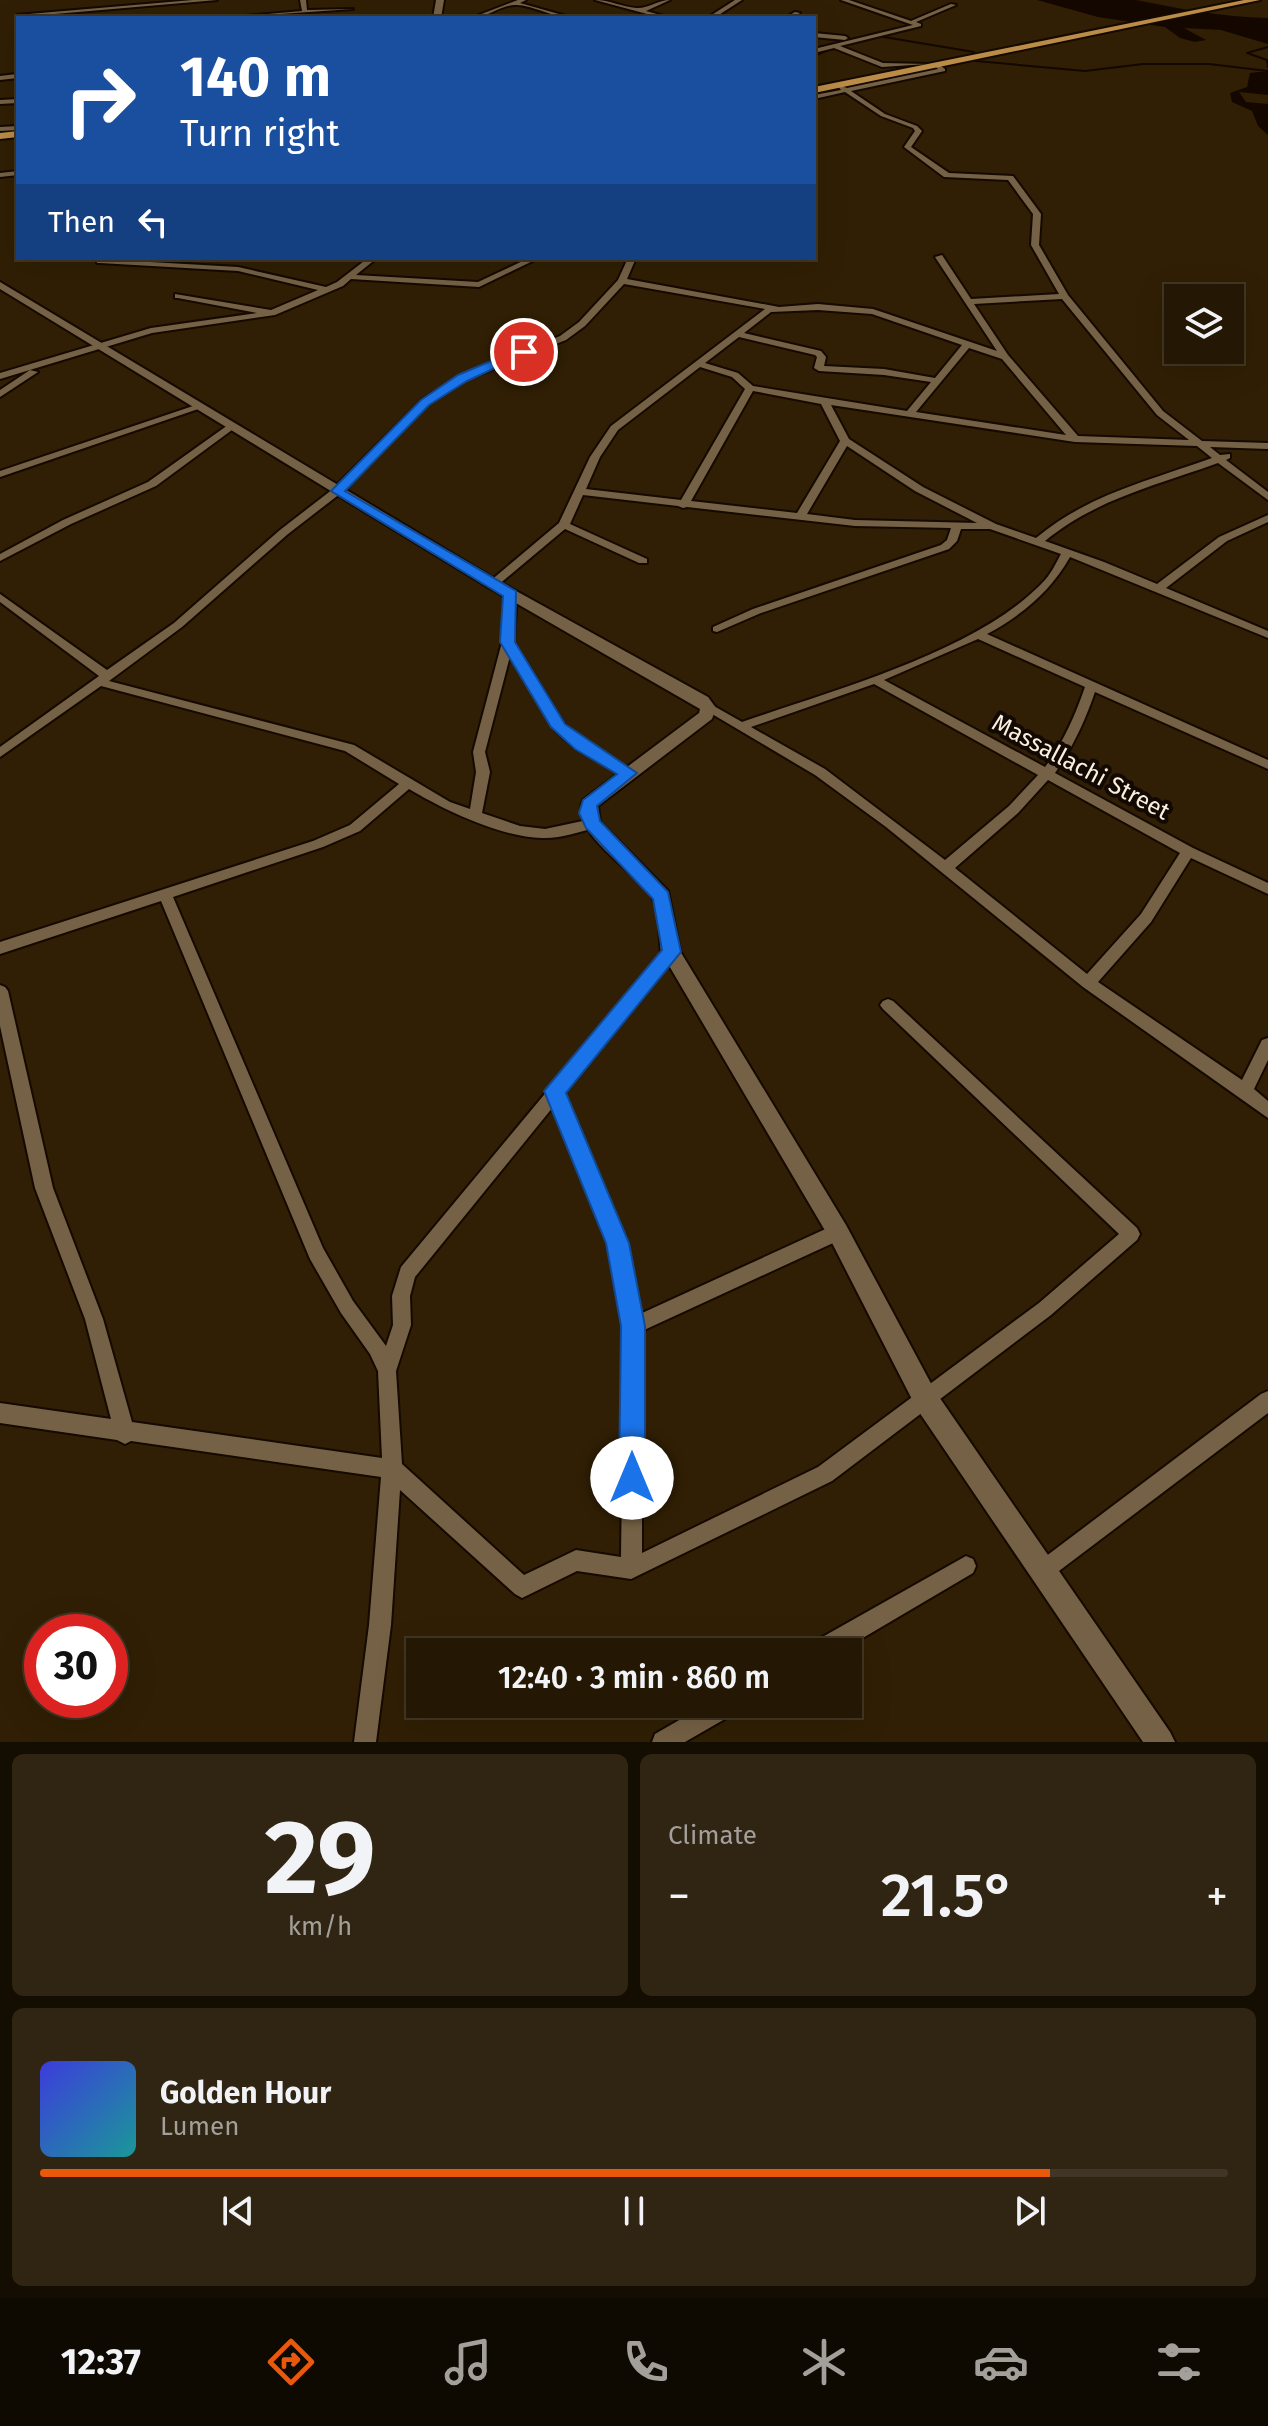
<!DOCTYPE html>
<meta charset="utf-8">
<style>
body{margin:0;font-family:"Fira Sans",sans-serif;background:#302412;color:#f1f3f6;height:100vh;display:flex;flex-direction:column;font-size:30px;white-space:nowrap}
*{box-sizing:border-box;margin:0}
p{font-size:26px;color:#a39f9a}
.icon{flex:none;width:44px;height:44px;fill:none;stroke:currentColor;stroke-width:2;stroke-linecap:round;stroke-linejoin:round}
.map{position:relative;height:1742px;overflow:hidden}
.details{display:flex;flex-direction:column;gap:12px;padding:12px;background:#140d02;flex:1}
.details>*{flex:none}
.guide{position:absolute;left:16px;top:16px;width:800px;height:244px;border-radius:0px;box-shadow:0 8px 32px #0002,0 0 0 2px #413625;background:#1a4fa0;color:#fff;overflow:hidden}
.controls{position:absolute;left:1164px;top:284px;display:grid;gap:16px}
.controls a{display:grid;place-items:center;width:80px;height:80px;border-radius:0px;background:#241703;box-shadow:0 8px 32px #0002,0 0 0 2px #413625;font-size:40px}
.speed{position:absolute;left:24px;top:1614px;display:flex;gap:16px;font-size:40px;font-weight:700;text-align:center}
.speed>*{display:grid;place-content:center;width:104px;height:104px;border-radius:50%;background:#241703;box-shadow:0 8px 32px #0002,0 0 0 2px #413625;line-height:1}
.speed .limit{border:12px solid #d22;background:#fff;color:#111}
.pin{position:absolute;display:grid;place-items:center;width:68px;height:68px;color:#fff;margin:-34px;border:4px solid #fff;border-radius:50%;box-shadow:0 2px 8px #0007}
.me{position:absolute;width:88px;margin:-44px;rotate:0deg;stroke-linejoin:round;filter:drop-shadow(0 0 6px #0008)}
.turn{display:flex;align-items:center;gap:28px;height:168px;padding:0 32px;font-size:36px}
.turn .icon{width:104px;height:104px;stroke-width:2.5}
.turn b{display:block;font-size:56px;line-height:68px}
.then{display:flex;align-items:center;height:76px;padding:0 32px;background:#0003;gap:16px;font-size:30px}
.big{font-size:60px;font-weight:600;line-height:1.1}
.details .tile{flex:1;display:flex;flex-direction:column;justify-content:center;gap:12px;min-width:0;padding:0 28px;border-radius:12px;background:#302412}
.details .dial{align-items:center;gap:0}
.dial b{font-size:104px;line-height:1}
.song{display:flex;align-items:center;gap:24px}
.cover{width:96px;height:96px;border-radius:12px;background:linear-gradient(135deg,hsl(240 70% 55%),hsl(180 70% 35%))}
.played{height:8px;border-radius:4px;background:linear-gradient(90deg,#ea580c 85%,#413625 85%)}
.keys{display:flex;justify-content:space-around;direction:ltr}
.heat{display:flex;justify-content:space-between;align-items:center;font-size:44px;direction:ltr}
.details .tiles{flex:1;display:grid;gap:12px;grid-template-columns:1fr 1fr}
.tile:last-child{grid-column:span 2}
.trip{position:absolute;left:406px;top:1638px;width:456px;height:80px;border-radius:0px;background:#241703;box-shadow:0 8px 32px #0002,0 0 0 2px #413625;font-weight:600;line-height:80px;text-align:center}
.tabs{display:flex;height:128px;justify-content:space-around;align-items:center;background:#0e0901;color:#a39f9a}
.tabs .icon{width:56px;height:56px}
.tabs .active{color:#ea580c}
.tabs b{font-size:36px;color:#f1f3f6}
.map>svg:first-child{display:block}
</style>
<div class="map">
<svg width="1268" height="1742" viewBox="0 0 1268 1742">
<rect width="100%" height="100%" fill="#301f04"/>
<g fill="#140700">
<path d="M 1037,0 C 1068,0 1105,0 1136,0 C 1182,9 1221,17 1268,18 L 1268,44 L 1221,30 L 1184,28 L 1206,40 L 1195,42 L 1180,38 L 1165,27 L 1098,17 Z"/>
<polygon points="1268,71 1268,95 1239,92 1246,102 1268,104 1268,135 1258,126 1252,111 1232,102 1230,93 1247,87 1250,73"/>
</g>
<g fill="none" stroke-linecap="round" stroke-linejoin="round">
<g stroke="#140700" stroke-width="2">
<polyline points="878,36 974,52"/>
<polyline points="1268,47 1247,53 1267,60 1268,67"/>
<polyline points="814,56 833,48"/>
<polyline points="979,57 976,61 1085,71 1143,64 1209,64 1268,71"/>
</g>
<g stroke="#150900" stroke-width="4">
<g id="minor">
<polygon points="193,0 217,0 20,17 17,15"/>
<polygon points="300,0 306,0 307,10 353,9 221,18 302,11"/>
<path d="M 518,0 L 526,0 L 520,3 L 573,18 C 554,18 530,4 515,5 C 500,5 487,18 471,18 Z"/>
<path d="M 595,0 C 610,0 622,7 636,8 C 648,9 658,0 670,0 L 646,11 L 671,18 L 662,18 Z"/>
<polygon points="735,0 742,0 714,18 707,18"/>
<polygon points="841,0 849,0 911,21 951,4 956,5 916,22 921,24 921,26 840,46 883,63 927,64 882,67 834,48 814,53 814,49 913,25"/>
<polygon points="795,12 800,13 792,18 785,18"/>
<polygon points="814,33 845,36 848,38 845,40 814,37"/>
<path d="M 937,63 L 945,69 L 945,71 L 851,91 L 885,114 L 917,126 L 922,131 L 911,147 L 949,173 L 1013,176 L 1041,214 L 1039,245 L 1068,295 L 1163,411 L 1202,441 L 1268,443 L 1268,449 L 1210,447 L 1220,455 L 1230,454 L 1230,458 L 1226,460 L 1268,492 L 1268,500 L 1218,463 C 1157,485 1096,499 1045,541 L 1104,562 L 1157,584 L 1219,537 L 1268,515 L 1268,522 L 1227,541 L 1166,588 L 1268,631 L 1268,638 L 1070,557 C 1051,591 1021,616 987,634 L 1268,760 L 1268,769 L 1095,692 C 1085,721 1073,747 1055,773 L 1193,848 L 1268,883 L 1268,894 L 1191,858 L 1151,922 L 1098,982 L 1242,1080 L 1262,1040 L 1268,1038 L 1268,1060 L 1254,1089 L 1268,1101 L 1268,1118 L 1083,987 L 886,827 L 815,775 L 702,708 L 704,705 L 712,705 L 742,722 C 833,690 980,651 1045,580 C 1052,572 1056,563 1061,554 L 990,529 L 961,529 L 957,541 L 949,549 L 761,613 L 717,632 L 713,631 L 713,627 L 753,609 L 941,545 L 947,540 L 951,528 L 855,526 L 687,507 L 683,508 L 678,506 L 583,495 L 570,524 L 647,559 L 647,563 L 639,563 L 565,529 L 497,586 L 489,586 L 489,582 L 559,523 L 590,457 L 611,426 L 765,309 L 624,284 L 585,326 L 566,340 L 466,380 L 428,404 L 341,493 L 288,534 L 182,627 L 109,681 L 354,745 L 450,802 L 470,809 L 476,772 L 473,752 L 502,642 L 505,594 L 511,591 L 517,594 L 514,642 L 564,724 L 585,742 L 636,773 L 634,776 L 624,776 L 575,748 L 555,730 L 510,656 L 485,752 L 490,772 L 482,813 L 520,826 L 545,829 L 592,819 L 599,824 L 597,827 C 580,832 559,839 542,838 C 501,837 444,810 409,789 L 360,831 L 323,847 L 173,897 L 323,1248 L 353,1301 L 386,1346 L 393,1325 L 392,1296 L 401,1267 L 666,948 L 676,948 L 678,952 L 676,956 L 564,1094 L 626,1243 L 640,1314 L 832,1226 L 838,1224 L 844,1226 L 847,1232 L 844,1238 L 642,1331 L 642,1553 L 818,1467 L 1039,1303 L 1119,1234 L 883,1009 L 880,1005 L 883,1001 L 888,999 L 893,1001 L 1137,1228 L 1140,1234 L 1137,1240 L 1051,1315 L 832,1481 L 631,1579 L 577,1571 L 522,1598 L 515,1594 L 400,1490 L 391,1625 L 376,1742 L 354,1742 L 369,1625 L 381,1477 L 131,1441 L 125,1444 L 117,1440 L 0,1423 L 0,1403 L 111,1419 L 85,1319 L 35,1188 L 0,1026 L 0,985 L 5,987 L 8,991 L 53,1188 L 103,1319 L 132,1422 L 382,1458 L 378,1371 L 370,1354 L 341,1313 L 310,1259 L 161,901 L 0,954 L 0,942 L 313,841 L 350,825 L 399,784 L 345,751 L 101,686 L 0,757 L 0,747 L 99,676 L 0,602 L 0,594 L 107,670 L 174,623 L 280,530 L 333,489 L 422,400 L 460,376 L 560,336 L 579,322 L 618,280 L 628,258 L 636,258 L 627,279 L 779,307 L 818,304 L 873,309 L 997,351 L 935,257 L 942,255 L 971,299 L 1059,294 L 1031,245 L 1033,214 L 1008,180 L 944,177 L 904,147 L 915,131 L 913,128 L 881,116 L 845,92 L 814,99 L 814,95 L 841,90 L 836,84 L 847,88 L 938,69 L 934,65 ZM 1062,299 L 1157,415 L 1189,440 L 1078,436 L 1008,355 L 974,304 ZM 818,310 L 872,314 L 962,345 L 935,378 L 884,369 L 824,366 L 826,357 L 821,351 L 744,333 L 771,312 ZM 739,337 L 815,355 L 817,357 L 814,368 L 819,371 L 884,375 L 931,382 L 907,411 L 753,386 L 738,373 L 705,363 ZM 969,348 L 1002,359 L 1066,435 L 916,412 ZM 700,367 L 732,377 L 745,389 L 681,500 L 586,489 L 600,457 L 618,430 ZM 753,391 L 821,404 L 840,441 L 797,513 L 691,501 ZM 831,405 L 1075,442 L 1197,446 L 1212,458 C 1148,481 1089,494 1036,538 L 996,524 L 923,487 L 849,439 ZM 847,446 L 915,491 L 977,523 L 855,520 L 807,514 ZM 978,639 L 1085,687 C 1075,716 1063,743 1045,767 L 884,680 ZM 874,684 L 1038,775 L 1009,806 L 945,860 L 825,769 L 751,727 ZM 1048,780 L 1180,853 L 1141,914 L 1087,974 L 955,868 L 1018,813 ZM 553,1107 L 608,1243 L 624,1326 L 621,1557 L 576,1550 L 524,1575 L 402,1464 L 396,1371 L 411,1325 L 410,1296 L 415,1277 Z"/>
<polygon points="17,74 18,78 0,80 0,76"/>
<polygon points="18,99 18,103 0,104 0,100"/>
<polygon points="18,126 18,130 0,131 0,127"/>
<polygon points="18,171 18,175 0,177 0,173"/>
<polygon points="368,258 377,258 356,275 478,282 529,258 539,258 479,287 351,279 343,286 275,315 152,333 0,379 0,373 151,328 257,313 178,298 175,298 175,294 271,310 318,290 238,271 100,263 97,263 97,259 238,267 326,287 337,282"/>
<polygon points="30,370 38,372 0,397 0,390"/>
<polygon points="196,405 204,407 0,477 0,471"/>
<polygon points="228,425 236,427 156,486 71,524 0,561 0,554 63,520 148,482"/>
<polygon points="1268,1391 1268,1413 1051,1577 1044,1580 1037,1577 1034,1570 1037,1563 1261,1394"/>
<polygon points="966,1556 973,1559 976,1566 973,1573 839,1652 807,1652 810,1644"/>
<polygon points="707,1704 740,1704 737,1712 685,1742 652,1742 655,1734"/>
</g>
</g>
<g stroke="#150900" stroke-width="4">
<path id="tertiary" d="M 0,282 L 498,581 L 708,697 L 716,708 L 712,719 L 598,806 L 600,822 L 668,891 L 680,951 L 846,1225 L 935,1391 L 1170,1732 L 1175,1742 L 1143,1742 L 917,1409 L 830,1239 L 661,952 C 659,937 660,910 652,897 C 636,871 569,833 583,800 L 699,713 L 700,709 L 488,587 L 0,289 Z"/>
</g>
<g stroke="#150900" stroke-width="4">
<polygon id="secondary" points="436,0 444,0 441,18 433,18"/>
</g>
<g stroke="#150900" stroke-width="4">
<g id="primary">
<polygon points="1244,0 1260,0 814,93 814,87"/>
<polygon points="18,131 18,137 0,139 0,133"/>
</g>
</g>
<use href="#minor" fill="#756145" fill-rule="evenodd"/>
<use href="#tertiary" fill="#756145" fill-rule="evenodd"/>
<use href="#secondary" fill="#756145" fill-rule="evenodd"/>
<use href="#primary" fill="#ba8c47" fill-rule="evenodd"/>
</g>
<polygon fill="#1a73e8" stroke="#114b97" stroke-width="2" points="520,349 530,352 467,381 429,405 345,491 516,591 515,642 565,724 637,773 597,806 600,821 668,892 681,952 566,1093 629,1243 645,1326 645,1478 641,1487 632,1491 623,1487 619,1478 621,1326 606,1243 544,1091 662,950 653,899 586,828 579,813 583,800 617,774 575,749 551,727 500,642 503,596 331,491 421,400 458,375"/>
<g text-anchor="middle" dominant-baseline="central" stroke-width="8" stroke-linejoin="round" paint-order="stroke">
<g font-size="24" fill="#fbefe0" stroke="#120a02">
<text transform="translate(1081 767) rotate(28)">Massallachi Street</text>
</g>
</g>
</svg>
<div class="controls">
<a><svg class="icon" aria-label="layers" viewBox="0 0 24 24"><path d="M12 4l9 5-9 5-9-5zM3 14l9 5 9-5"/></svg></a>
</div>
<div class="speed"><div class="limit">30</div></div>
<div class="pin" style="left:524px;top:352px;background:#d93025"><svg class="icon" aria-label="arrive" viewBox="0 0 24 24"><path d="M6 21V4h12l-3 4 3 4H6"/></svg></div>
<svg class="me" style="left:632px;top:1478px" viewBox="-20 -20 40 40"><circle r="19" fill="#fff"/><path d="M0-13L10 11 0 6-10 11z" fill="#1a73e8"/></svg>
<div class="trip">12:40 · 3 min · 860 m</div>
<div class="guide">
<div class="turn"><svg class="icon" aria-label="right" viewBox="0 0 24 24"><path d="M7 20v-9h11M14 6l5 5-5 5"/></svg><div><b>140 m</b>Turn right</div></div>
<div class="then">Then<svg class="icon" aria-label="left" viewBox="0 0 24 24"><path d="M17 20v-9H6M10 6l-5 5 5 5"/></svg></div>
</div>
</div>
<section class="details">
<div class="tiles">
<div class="tile dial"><b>29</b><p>km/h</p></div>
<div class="tile"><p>Climate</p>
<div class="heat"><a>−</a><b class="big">21.5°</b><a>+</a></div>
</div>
<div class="tile">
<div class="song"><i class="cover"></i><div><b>Golden Hour</b><p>Lumen</p></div></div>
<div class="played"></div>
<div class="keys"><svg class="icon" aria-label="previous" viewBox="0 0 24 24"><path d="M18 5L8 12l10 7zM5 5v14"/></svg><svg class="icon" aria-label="pause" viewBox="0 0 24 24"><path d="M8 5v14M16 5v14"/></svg><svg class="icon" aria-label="next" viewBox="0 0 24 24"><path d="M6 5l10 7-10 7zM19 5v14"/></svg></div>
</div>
</div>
</section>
<nav class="tabs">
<b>12:37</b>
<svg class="icon active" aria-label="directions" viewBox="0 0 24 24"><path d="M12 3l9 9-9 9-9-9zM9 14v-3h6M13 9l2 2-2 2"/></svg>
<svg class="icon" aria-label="music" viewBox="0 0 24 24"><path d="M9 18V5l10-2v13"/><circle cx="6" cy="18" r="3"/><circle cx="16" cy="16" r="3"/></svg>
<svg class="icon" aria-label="phone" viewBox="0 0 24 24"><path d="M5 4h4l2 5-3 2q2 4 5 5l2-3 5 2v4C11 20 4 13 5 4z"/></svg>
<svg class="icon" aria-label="climate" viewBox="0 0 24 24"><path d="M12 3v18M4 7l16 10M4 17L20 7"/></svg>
<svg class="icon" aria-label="car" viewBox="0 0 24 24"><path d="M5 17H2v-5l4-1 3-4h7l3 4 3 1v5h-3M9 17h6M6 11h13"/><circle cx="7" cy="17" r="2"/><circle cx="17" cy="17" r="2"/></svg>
<svg class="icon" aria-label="filters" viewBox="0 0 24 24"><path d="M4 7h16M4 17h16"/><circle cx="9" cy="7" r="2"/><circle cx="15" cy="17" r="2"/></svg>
</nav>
